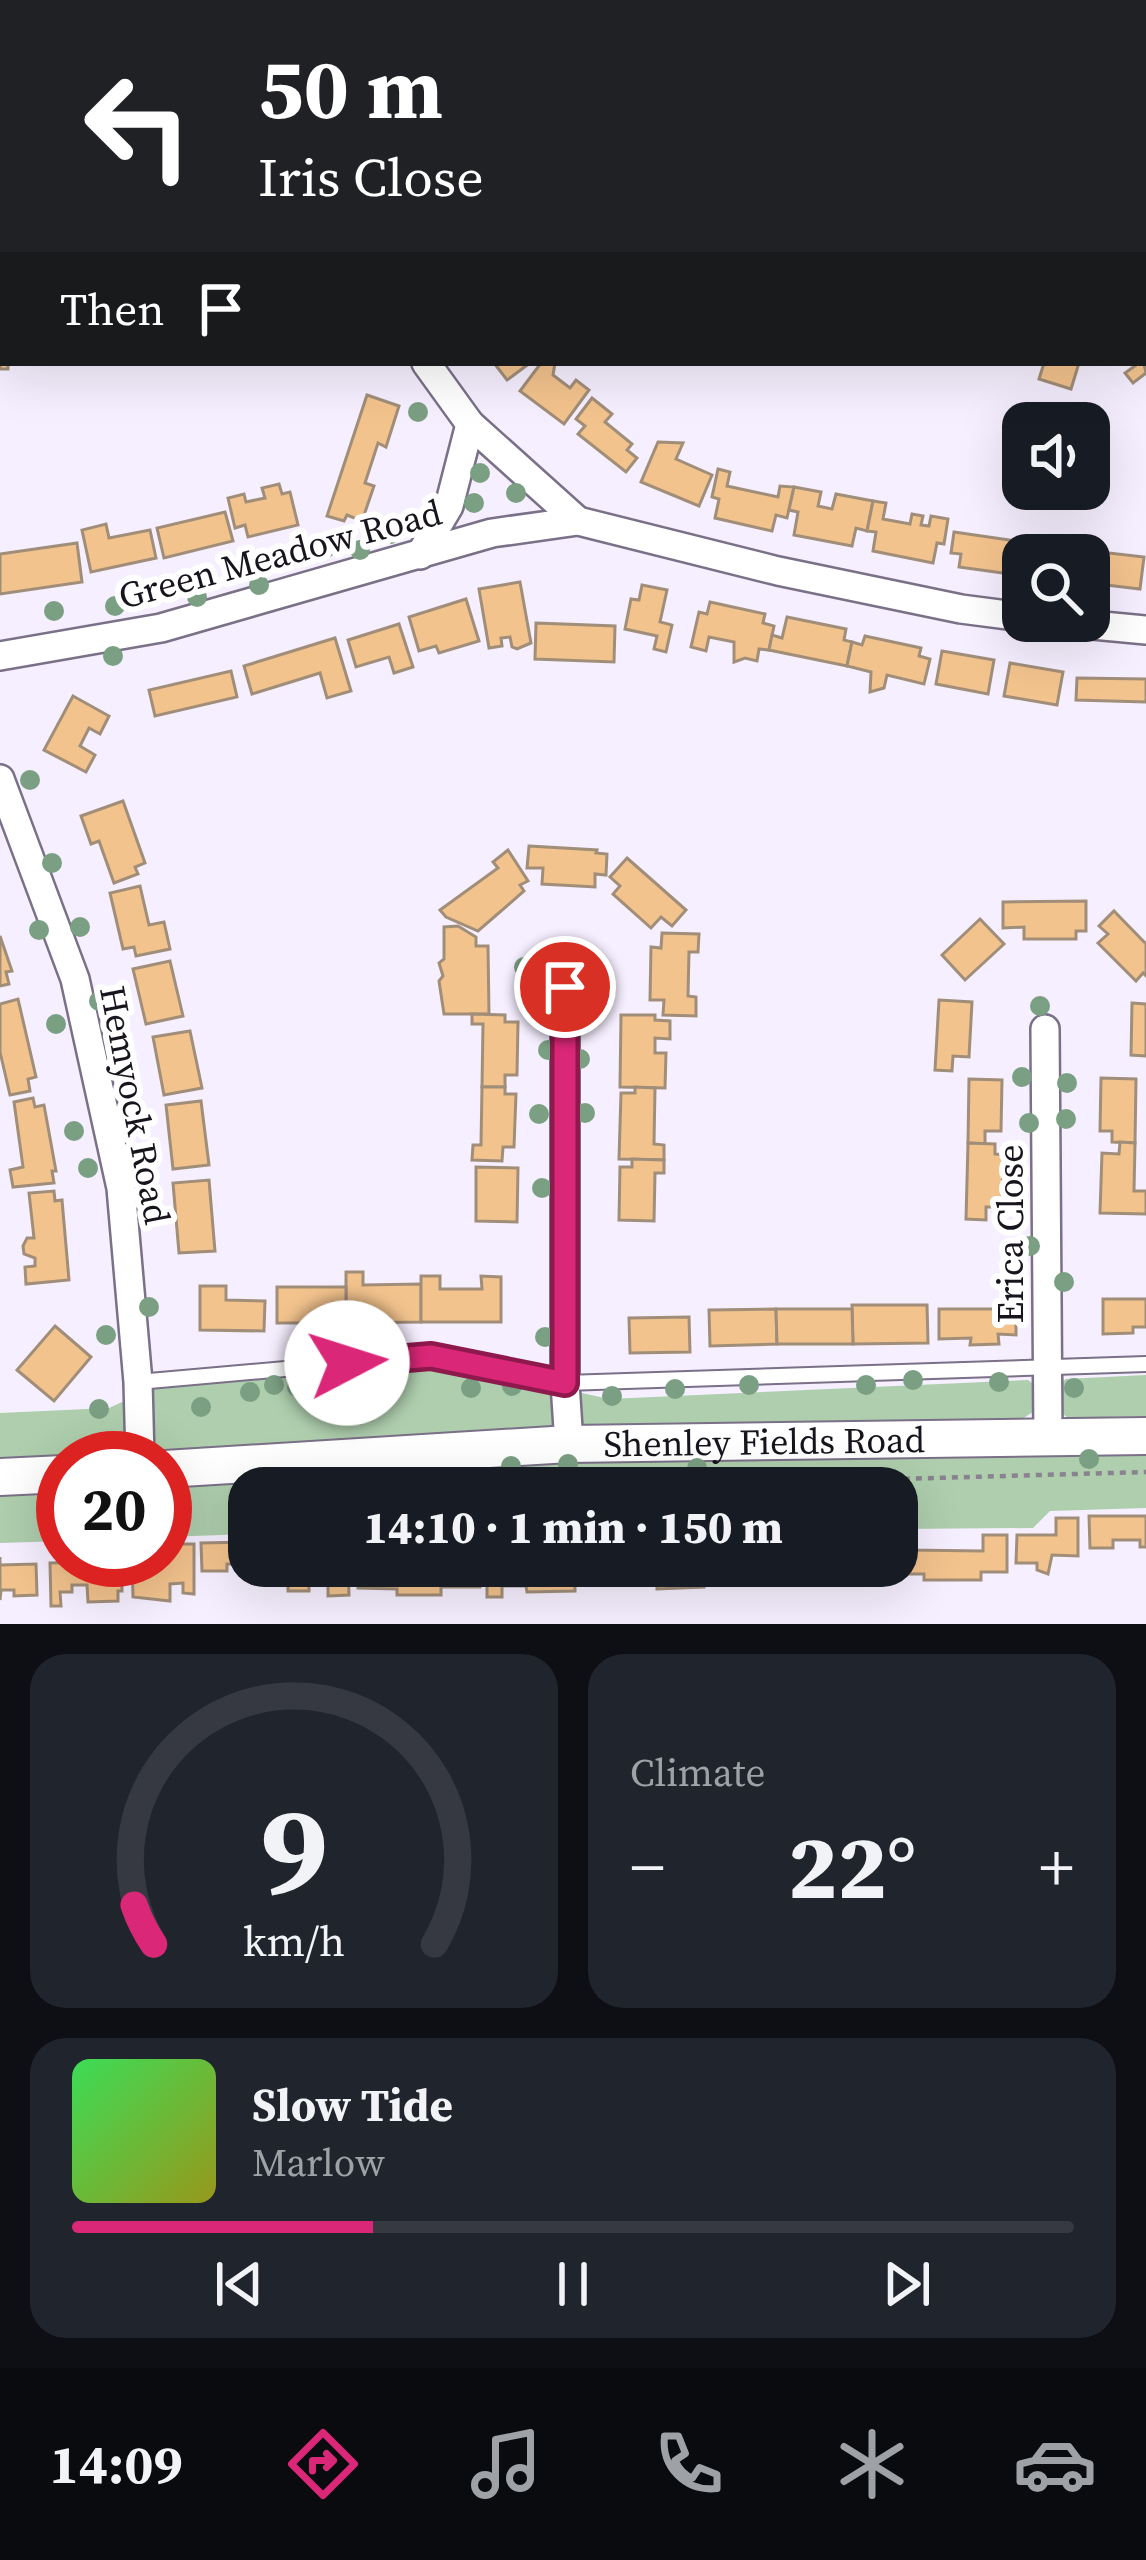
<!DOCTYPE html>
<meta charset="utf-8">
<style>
body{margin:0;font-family:"Source Serif 4",serif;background:#20242c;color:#f1f3f6;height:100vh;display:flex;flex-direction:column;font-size:45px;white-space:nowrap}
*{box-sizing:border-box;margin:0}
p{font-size:39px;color:#9ea1a6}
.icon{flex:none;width:66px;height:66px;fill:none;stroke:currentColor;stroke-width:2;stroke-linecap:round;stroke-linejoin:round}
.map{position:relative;height:1624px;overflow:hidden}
.panel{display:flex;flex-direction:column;gap:30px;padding:30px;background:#0d0f14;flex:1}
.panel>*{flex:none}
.guide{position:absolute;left:0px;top:0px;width:1146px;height:366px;box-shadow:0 12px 48px #0002;background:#202124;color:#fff;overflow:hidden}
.controls{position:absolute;left:1002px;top:402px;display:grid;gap:24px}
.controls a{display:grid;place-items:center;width:108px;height:108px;border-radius:24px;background:#171b24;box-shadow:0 12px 48px #0002;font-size:60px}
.speed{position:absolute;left:36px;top:1431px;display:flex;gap:24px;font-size:60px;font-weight:700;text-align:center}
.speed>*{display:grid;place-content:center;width:156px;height:156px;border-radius:50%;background:#171b24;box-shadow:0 12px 48px #0002;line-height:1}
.speed .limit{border:18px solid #d22;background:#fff;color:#111}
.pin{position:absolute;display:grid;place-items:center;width:102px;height:102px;color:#fff;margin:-51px;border:6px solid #fff;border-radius:50%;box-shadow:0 3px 12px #0007}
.me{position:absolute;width:132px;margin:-66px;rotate:85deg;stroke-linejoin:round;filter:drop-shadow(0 0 9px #0008)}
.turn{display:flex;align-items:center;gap:42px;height:252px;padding:0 60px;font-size:54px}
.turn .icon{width:156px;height:156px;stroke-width:2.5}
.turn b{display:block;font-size:84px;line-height:102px}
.then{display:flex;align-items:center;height:114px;padding:0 60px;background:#0003;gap:24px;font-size:45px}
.big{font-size:90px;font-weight:800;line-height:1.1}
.panel .widget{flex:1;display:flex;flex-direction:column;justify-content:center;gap:18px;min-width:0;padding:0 42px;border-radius:36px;background:#20242c}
.panel .dial{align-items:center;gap:0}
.dial svg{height:312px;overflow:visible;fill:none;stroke:#363941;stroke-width:7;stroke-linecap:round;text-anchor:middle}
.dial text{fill:#f1f3f6;stroke:none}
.song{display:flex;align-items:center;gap:36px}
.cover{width:144px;height:144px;border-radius:18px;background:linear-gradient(135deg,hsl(130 70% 55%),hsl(60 70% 35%))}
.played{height:12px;border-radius:6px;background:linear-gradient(90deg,#db2777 30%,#363941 30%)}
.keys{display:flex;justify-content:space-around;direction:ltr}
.heat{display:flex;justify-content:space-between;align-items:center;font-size:66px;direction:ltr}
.panel .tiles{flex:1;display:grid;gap:30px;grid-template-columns:1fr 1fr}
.widget:last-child{grid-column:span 2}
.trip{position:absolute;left:228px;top:1467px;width:690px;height:120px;border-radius:36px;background:#171b24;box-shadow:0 12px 48px #0002;font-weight:800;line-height:120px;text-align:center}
.tabs{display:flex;height:192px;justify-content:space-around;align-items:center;background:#090b0e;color:#9ea1a6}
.tabs .icon{width:84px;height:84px}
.tabs .on{color:#db2777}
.tabs b{font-size:54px;color:#f1f3f6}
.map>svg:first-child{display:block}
</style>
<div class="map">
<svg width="1146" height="1624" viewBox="0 0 1146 1624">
<rect width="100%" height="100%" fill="#f6efff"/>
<g fill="#aecead">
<polygon points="433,1360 609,1399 1028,1380 1032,1383 1033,1412 1022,1419 500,1436 759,1450 1146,1451 1146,1508 1050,1511 1033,1528 897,1529 897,1488 249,1488 249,1534 165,1537 165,1458 63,1458 63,1541 0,1543 0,1413 109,1408 157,1386"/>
<polygon points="1146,1375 1146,1416 1068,1418 1063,1414 1062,1382 1066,1379"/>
</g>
<g fill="#f3c38d" stroke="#a18e79" stroke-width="3">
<polygon points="3,11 3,60 0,61 0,12"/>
<polygon points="0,322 3,363 8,363 8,369 0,369"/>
<polygon points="1143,360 1146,373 1133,383 1125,373"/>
<polygon points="494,363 530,363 507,380"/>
<polygon points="541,363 555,363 553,375 570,388 576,380 589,390 564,424 520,391"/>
<polygon points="1044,363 1079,363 1071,389 1039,379"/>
<polygon points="367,395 399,406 386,447 378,443 365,483 374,486 362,521 347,515 344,521 327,516"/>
<polygon points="592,398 612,414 605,422 632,444 627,450 637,458 626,472 578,434 585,426 576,419"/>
<polygon points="658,442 683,443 676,459 712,475 699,506 641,482"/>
<polygon points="718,469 730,472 727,486 778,497 780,486 794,487 787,518 776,515 772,531 715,518 719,499 712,497"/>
<polygon points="279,484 282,494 290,492 298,525 248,537 245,525 235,528 228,498 244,494 246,502 265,498 262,488"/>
<polygon points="794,487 821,492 818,506 832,509 836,494 873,501 867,531 856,528 852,546 794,535 798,512 789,510"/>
<polygon points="873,501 886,503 883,519 910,524 912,514 923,516 921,525 929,526 931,516 948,519 944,544 937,543 933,563 873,551 876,532 867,531"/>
<polygon points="225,512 233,541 164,558 157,528"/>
<polygon points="106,524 109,538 150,530 156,558 91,572 82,530"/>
<polygon points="954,532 1024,542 1021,563 1012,561 1010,574 959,567 961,554 951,553"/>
<polygon points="77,543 82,582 0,594 0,554"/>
<polygon points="1040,545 1144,557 1140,589 1089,583 1089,555 1039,555"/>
<polygon points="520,582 531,643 517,649 512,647 510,637 501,638 502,646 489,648 479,589"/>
<polygon points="642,585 667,590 660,622 672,625 666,652 654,649 657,636 625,629 631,599 639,600"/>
<polygon points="466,599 479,641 439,653 436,646 419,651 409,617"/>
<polygon points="710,602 765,614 763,623 774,626 769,650 759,649 757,661 745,658 734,662 734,642 709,637 706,651 691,647 699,612 707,614"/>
<polygon points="787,617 846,629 844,640 852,642 847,666 769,650 772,635 782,638"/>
<polygon points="536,623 615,626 614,662 535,659"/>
<polygon points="399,624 413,667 394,673 389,657 356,667 348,640"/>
<polygon points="865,636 921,648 919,656 930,659 924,684 887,675 884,688 870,692 871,672 847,666 852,642 862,645"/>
<polygon points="335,638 351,691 327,698 320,673 252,694 244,666"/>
<polygon points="942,651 994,660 988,694 936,684"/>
<polygon points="1010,663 1063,672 1057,705 1004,696"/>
<polygon points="231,671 237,697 155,716 149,690"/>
<polygon points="1077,678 1146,679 1146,702 1076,700"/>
<polygon points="73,696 109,716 100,734 89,728 80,746 95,755 86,772 44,750"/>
<polygon points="123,801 145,863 135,867 138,874 114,883 99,841 91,844 81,816"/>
<polygon points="529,846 597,850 596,853 607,854 606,875 595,874 595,887 542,884 543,868 527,868"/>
<polygon points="508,850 528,881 520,885 524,891 478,931 446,917 440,910 498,868 493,862"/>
<polygon points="627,858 686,910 672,926 661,917 651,928 613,894 620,886 610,877"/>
<polygon points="140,886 149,925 164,922 170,949 136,956 134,947 123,949 110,893"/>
<polygon points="1086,901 1086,931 1076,931 1076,939 1024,939 1024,927 1003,928 1003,902"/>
<polygon points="1114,911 1146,944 1146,976 1143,973 1136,981 1098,943 1108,934 1099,926"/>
<polygon points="980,919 1004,944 965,980 942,955"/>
<polygon points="458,926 476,937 476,946 488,946 489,1014 444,1014 439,981 443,976 439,963 444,959 444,927"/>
<polygon points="662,933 699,934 698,952 689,952 688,996 696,997 696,1016 663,1015 664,1000 650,1000 651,947 661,948"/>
<polygon points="0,936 12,971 6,972 9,984 0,986"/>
<polygon points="170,961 183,1016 146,1024 133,969"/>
<polygon points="18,999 36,1077 28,1079 30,1091 10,1095 0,1052 0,1004"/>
<polygon points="939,1000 972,1002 969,1057 953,1056 952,1071 935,1070"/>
<polygon points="1132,1003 1146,1004 1146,1056 1131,1055"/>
<polygon points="472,1014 505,1015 505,1022 518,1022 517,1075 505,1075 505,1087 482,1087 483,1024 472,1024"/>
<polygon points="621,1015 655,1015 655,1020 670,1021 670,1039 655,1038 655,1053 666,1053 665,1088 620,1087"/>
<polygon points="190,1031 202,1088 164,1095 153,1037"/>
<polygon points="1101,1078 1136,1079 1135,1143 1112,1142 1112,1131 1100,1131"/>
<polygon points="969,1079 1002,1080 1001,1131 985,1131 985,1144 968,1143"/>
<polygon points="482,1087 505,1087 505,1094 516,1094 514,1147 503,1147 502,1161 472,1160 473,1145 481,1145"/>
<polygon points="635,1087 655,1088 654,1144 664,1145 664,1160 619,1159 621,1093 635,1093"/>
<polygon points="33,1098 35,1107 44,1105 56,1171 52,1171 54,1183 13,1187 10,1170 23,1167 14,1102"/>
<polygon points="201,1101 209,1165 173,1169 166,1105"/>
<polygon points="1120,1142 1135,1143 1134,1191 1146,1191 1146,1214 1100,1213 1102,1153 1119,1154"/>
<polygon points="968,1143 995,1144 995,1154 1003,1155 1002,1207 986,1207 986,1220 966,1219"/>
<polygon points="632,1159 664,1160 664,1173 655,1173 654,1221 619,1220 620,1167 632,1167"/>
<polygon points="476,1167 518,1168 517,1222 476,1221"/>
<polygon points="209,1180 215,1251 179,1253 173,1183"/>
<polygon points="54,1191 55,1201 62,1200 69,1280 26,1284 25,1267 35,1266 35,1258 24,1254 23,1246 27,1238 34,1238 29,1193"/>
<polygon points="346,1272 363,1272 363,1285 421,1284 421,1322 346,1323"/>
<polygon points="421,1276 440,1276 440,1289 482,1289 481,1276 501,1277 501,1322 421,1322"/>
<polygon points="200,1286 226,1286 226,1300 265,1301 264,1331 200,1330"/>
<rect x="277" y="1287" width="69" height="36"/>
<polygon points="1103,1299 1146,1299 1146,1327 1133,1327 1133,1333 1103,1334"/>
<polygon points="852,1305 927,1305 928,1343 853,1344"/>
<polygon points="776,1309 777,1344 710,1346 709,1310"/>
<polygon points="776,1309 852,1309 853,1344 777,1344"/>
<polygon points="939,1309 1016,1309 1016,1335 998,1334 999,1344 970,1345 971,1338 939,1339"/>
<polygon points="689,1317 690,1352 630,1353 629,1318"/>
<polygon points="55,1326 91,1357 54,1401 17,1370"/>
<polygon points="1089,1516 1146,1516 1146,1547 1140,1547 1140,1540 1113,1540 1113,1548 1090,1548"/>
<polygon points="1056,1518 1078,1518 1078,1556 1052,1555 1048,1574 1037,1570 1037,1563 1016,1563 1017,1535 1056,1535"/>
<polygon points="983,1535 1007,1535 1007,1572 981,1572 981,1580 924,1580 924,1574 886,1574 886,1566 897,1566 897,1538 908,1538 908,1550 983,1551"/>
<polygon points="249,1542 249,1564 227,1564 227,1571 202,1571 201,1543"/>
<polygon points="166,1544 194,1544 194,1594 183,1593 183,1583 170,1584 170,1601 133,1597 132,1560 165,1560"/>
<polygon points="0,1557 0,1565 36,1564 37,1595 14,1596 14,1590 1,1590 0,1600"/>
<polygon points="121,1561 122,1591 118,1591 118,1601 88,1602 87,1585 72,1585 72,1592 60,1592 61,1606 51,1606 50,1563"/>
<polygon points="288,1566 348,1566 349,1595 328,1596 328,1582 309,1582 309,1591 288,1591"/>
<polygon points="358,1566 480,1566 480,1587 441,1587 441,1595 397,1595 397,1589 358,1588"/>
<polygon points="487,1566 611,1566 611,1584 575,1584 575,1591 527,1592 526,1586 502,1586 502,1597 487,1597"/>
<polygon points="620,1566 741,1566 742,1580 704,1580 704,1587 657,1589 657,1581 620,1582"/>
<polygon points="756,1566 875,1566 876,1575 839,1576 839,1583 794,1583 794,1577 756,1578"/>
</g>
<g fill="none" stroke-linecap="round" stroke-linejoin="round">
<g stroke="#7a7087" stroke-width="18">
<polyline id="service" points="138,1382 431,1356 565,1383 1146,1364"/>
</g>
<g stroke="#7a7087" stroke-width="32">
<g id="minor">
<polyline points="85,0 90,3"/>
<polyline points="580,0 583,3"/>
<polyline points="1143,220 1146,221"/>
<polyline points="470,424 578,521"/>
<polyline points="420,555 449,506 470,424 426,363"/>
<polyline points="1050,621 1146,630"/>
<polyline points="0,656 161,628 492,533 578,521 778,571 961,609 1023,617"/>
<polyline points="0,779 75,979 121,1188 138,1382 140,1458"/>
<polyline points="565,987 565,1383 569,1444"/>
<polyline points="1045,1029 1048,1437"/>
</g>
</g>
<g stroke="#7a7087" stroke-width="40">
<g id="tertiary">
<path id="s1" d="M 165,1469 L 569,1444 L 1146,1436"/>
<polyline points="0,1477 63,1474"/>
</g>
</g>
<g stroke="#88838f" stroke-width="4.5" stroke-dasharray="6 6" stroke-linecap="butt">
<polyline points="873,3 874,0"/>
<polyline points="580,1488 1146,1472"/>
</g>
<use href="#service" stroke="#fff" stroke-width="14"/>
<use href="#minor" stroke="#fff" stroke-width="27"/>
<use href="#tertiary" stroke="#fff" stroke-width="36"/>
</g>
<g fill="#7b9f83">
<circle cx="418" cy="412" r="10"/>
<circle cx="480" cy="473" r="10"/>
<circle cx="516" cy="493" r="10"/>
<circle cx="474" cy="503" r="10"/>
<circle cx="391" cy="534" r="10"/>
<circle cx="326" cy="548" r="10"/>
<circle cx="360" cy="550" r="10"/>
<circle cx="259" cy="585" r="10"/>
<circle cx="197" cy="597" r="10"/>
<circle cx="115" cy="606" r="10"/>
<circle cx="54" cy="611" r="10"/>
<circle cx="113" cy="656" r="10"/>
<circle cx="30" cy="780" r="10"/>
<circle cx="52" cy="863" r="10"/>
<circle cx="80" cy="927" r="10"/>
<circle cx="39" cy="930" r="10"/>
<circle cx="524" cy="967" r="10"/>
<circle cx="99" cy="1001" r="10"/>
<circle cx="1040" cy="1006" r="10"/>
<circle cx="56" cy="1024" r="10"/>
<circle cx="548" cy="1050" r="10"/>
<circle cx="580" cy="1059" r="10"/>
<circle cx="115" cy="1068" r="10"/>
<circle cx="1022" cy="1077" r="10"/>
<circle cx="1067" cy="1083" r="10"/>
<circle cx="585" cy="1113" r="10"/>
<circle cx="539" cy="1114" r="10"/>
<circle cx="1066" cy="1119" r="10"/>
<circle cx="1029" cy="1123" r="10"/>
<circle cx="74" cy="1131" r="10"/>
<circle cx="88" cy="1168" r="10"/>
<circle cx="542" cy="1188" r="10"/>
<circle cx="1030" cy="1246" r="10"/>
<circle cx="1064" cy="1282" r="10"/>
<circle cx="149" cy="1307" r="10"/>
<circle cx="106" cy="1335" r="10"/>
<circle cx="545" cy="1337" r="10"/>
<circle cx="913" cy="1380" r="10"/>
<circle cx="999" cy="1382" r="10"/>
<circle cx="274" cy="1385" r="10"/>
<circle cx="749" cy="1385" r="10"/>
<circle cx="866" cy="1385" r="10"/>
<circle cx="512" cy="1386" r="10"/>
<circle cx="297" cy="1387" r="10"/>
<circle cx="471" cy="1388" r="10"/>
<circle cx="1074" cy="1388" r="10"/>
<circle cx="675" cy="1389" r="10"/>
<circle cx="250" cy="1392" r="10"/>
<circle cx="612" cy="1396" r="10"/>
<circle cx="366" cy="1399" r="10"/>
<circle cx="331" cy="1404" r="10"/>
<circle cx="201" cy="1407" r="10"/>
<circle cx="99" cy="1409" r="10"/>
<circle cx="1089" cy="1459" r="10"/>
<circle cx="568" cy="1464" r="10"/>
<circle cx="511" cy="1466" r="10"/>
<circle cx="697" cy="1468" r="10"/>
</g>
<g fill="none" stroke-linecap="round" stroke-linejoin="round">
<g stroke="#8e194d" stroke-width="30">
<polyline id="route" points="347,1363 431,1356 565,1383 565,987"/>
</g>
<use href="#route" stroke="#db2777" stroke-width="21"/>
</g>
<g text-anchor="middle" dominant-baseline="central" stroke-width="12" stroke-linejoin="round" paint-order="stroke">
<g font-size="36" fill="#18141d" stroke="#fff">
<text transform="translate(280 554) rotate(-15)">Green Meadow Road</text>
<text transform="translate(135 1105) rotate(79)">Hemyock Road</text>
<text transform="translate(1010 1234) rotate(-90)">Erica Close</text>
<text stroke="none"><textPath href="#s1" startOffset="600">Shenley Fields Road</textPath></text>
</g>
</g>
</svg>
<div class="controls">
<a><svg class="icon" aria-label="sound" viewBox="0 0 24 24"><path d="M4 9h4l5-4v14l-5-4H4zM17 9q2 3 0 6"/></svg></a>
<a><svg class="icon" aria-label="search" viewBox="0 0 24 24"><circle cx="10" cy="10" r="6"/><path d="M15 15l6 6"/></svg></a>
</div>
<div class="speed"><div class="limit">20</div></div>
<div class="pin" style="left:565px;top:987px;background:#d93025"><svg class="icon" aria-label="arrive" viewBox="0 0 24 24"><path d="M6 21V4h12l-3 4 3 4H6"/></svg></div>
<svg class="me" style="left:347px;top:1363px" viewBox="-20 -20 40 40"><circle r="19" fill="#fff"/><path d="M0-13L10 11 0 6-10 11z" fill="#db2777"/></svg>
<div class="trip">14:10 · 1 min · 150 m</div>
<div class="guide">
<div class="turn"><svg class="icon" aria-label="left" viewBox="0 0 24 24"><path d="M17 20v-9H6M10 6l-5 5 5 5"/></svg><div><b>50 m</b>Iris Close</div></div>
<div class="then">Then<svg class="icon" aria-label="arrive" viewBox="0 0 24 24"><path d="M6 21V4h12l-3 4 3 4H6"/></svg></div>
</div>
</div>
<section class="panel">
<div class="tiles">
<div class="widget dial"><svg viewBox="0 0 100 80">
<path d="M14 69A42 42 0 1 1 86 69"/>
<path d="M14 69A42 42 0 0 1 9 59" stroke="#db2777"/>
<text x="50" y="56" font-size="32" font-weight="700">9</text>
<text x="50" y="72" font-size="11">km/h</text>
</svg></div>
<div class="widget"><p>Climate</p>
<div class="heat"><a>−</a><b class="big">22°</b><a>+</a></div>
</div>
<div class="widget">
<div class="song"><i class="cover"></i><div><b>Slow Tide</b><p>Marlow</p></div></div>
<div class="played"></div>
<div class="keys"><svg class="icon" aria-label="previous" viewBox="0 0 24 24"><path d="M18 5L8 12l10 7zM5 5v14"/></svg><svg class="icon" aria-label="pause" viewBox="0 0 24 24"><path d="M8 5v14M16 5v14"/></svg><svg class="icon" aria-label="next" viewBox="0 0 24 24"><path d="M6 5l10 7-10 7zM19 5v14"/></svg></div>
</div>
</div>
</section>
<nav class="tabs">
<b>14:09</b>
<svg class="icon on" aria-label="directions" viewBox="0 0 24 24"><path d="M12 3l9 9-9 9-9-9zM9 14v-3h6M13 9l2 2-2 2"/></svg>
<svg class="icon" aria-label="music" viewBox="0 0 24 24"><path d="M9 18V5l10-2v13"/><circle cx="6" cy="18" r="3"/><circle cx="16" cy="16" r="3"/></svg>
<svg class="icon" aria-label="phone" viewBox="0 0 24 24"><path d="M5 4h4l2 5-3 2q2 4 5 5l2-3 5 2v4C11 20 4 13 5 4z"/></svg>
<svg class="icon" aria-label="climate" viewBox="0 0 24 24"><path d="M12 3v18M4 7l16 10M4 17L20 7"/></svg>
<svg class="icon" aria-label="car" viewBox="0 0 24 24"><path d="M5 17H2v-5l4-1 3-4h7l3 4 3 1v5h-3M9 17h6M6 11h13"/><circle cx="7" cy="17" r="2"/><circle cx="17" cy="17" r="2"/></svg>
</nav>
